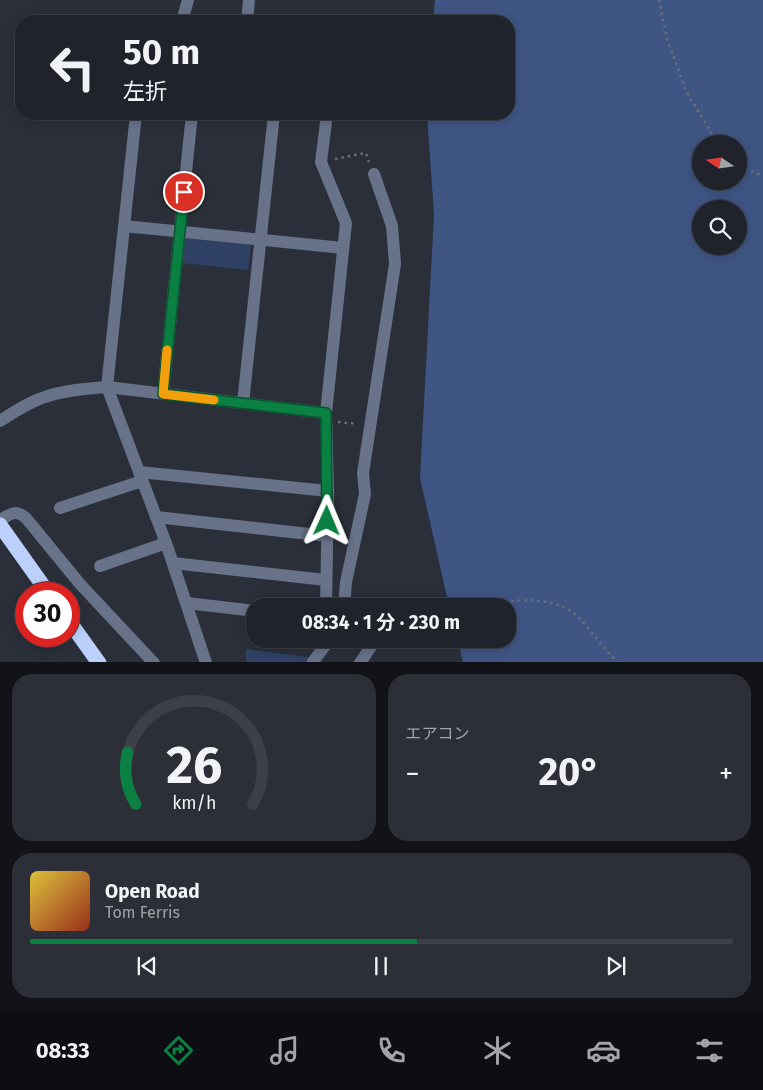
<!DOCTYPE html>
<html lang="ja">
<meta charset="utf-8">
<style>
body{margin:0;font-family:"Fira Sans","Noto Sans JP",sans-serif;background:#2d2f38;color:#f1f3f6;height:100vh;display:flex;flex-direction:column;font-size:19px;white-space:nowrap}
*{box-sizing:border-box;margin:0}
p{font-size:16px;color:#a2a4a9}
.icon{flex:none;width:28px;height:28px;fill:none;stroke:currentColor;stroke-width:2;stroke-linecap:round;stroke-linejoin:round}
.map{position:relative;height:662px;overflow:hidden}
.sheet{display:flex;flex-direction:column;gap:12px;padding:12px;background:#121318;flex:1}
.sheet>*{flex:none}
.top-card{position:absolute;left:15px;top:15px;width:500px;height:105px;border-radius:20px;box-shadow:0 2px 12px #0003,0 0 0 1px #3d4048;background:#20232c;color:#f1f3f6;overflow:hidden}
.needle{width:32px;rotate:283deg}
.fabs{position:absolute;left:692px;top:135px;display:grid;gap:10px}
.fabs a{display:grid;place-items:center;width:55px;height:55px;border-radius:50%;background:#20232c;box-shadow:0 2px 12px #0003,0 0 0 1px #3d4048;font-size:25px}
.speed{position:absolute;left:15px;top:582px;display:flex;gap:10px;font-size:25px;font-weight:700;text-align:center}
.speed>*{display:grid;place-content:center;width:65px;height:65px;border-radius:50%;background:#20232c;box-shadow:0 2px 12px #0003,0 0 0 1px #3d4048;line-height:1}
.speed .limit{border:8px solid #d22;background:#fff;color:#111}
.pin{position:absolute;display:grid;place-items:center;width:42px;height:42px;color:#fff;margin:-21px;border:2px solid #fff;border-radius:50%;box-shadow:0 1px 5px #0007}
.me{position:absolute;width:55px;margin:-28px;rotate:1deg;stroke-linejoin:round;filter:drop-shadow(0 0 4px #0008)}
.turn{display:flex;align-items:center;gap:18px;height:105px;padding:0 25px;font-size:22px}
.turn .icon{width:65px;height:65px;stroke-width:2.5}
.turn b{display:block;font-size:35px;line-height:42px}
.big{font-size:38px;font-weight:700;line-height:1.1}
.sheet .card{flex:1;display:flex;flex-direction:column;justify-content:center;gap:8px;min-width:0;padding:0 18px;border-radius:20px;background:#2d2f38}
.sheet .dial{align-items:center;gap:0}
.dial svg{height:130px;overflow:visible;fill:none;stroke:#3d4048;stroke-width:7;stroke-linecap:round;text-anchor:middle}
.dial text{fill:#f1f3f6;stroke:none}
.song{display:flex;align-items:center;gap:15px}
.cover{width:60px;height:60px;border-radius:8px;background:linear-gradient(135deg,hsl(50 70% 55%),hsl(10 70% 35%))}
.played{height:5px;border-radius:2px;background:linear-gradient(90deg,#0b8043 55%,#3d4048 55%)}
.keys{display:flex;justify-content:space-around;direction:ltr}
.heat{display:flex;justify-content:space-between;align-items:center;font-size:28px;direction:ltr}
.sheet .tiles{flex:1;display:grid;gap:12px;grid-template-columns:1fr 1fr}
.card:last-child{grid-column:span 2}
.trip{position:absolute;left:246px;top:598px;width:270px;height:50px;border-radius:20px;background:#20232c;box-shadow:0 2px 12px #0003,0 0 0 1px #3d4048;font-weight:700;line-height:50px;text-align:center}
.dock{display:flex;height:80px;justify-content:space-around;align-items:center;background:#0d0e12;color:#a2a4a9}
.dock .icon{width:35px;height:35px}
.dock .current{color:#0b8043}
.dock b{font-size:22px;color:#f1f3f6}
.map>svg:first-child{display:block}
</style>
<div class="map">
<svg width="763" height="663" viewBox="0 0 763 663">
<rect width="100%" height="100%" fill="#2a2f3a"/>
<g fill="#2f4165">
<polygon points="184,238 251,245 248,270 182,263"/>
<polygon points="246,649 309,657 304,662 246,663"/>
</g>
<path fill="#3f5584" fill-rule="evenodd" d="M 435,0 L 763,0 L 763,662 L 463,662 L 457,639 L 508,639 L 508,606 L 449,606 L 420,478 L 434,215 L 427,114 L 509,114 L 509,21 L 433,21 ZM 701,144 L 739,144 L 739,181 L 701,181 ZM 701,209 L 739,209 L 739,246 L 701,246 Z"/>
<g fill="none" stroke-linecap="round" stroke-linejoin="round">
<g stroke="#6a6f78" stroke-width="2.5" stroke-dasharray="2.5 4" stroke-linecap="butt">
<polyline points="659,0 667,39 686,91 718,144"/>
<polyline points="335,159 366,153 369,162"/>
<polyline points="739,166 763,176"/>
<polyline points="338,422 357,424"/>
<path d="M 479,606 C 510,600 555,593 579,618 C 593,633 604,649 618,663"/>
</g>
<g stroke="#687389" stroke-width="12">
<polyline points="182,21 188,0"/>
<polyline points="247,21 249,0"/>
<polyline points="136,114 107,387 166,543 206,663"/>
<polyline points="124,226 343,248"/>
<polyline points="163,394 192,114"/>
<polyline points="243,403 274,114"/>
<path d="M 0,421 C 14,412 29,402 45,397 C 65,390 86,389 107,387 L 326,413"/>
<polyline points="139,472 328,491"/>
<polyline points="60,508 142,481"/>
<polyline points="156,517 327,536"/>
<path d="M 0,520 C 11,514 15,509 26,518 L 80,584 L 154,663"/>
<polyline points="173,563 326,580"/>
<polyline points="100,566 166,543"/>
<polyline points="187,603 255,611"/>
<polyline points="326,606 328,491 326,413 346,223 321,162 327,114"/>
<polyline points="344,606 346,582 365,494 363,473 395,264 392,226 374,174"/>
<polyline points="312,663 330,639"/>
<polyline points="360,663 376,639"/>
</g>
<g stroke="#bbd1fc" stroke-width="15">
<polyline points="0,525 49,594"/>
<polyline points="69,621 99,663"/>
</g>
</g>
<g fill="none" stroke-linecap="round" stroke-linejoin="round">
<g stroke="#07532c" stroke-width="12">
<polyline id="route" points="184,192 163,394 326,413 327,521"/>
</g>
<use href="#route" stroke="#0b8043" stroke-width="9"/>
<polyline stroke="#f59e0b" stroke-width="9" points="167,350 163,394 214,400"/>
</g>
</svg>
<div class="fabs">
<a><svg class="needle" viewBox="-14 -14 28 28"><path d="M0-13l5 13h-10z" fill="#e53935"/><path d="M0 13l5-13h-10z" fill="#a2a4a9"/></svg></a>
<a><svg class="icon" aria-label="search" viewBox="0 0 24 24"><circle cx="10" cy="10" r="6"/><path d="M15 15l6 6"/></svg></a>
</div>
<div class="speed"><div class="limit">30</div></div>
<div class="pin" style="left:184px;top:192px;background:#d93025"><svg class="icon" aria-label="arrive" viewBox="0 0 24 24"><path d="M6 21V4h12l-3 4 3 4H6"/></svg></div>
<svg class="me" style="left:327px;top:521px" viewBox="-20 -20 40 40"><path d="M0-17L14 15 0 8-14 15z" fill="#0b8043" stroke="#fff" stroke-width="4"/></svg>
<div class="trip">08:34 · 1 分 · 230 m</div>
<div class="top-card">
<div class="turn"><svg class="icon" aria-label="left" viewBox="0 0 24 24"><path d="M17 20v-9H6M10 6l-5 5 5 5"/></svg><div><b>50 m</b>左折</div></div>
</div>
</div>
<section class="sheet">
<div class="tiles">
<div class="card dial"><svg viewBox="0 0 100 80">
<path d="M14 69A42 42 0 1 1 86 69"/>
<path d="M14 69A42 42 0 0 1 9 37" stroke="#0b8043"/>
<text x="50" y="56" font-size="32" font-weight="700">26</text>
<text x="50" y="72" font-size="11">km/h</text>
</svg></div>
<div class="card"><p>エアコン</p>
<div class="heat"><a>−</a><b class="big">20°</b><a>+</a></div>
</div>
<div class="card">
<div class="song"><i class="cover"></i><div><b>Open Road</b><p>Tom Ferris</p></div></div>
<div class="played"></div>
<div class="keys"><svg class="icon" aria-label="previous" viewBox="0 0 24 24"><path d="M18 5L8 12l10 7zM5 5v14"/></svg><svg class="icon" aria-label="pause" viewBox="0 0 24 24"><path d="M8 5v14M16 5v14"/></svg><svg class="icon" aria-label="next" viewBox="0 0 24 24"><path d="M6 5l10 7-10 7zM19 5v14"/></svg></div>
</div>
</div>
</section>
<nav class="dock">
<b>08:33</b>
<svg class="icon current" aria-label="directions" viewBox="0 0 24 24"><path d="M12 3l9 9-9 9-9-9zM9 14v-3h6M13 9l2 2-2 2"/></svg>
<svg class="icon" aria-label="music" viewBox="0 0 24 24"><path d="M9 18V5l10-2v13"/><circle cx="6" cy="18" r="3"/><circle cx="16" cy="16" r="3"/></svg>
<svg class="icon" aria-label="phone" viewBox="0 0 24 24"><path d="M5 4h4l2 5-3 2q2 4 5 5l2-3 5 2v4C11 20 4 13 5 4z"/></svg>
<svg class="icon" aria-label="climate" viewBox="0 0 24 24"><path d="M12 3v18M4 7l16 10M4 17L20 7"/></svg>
<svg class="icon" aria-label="car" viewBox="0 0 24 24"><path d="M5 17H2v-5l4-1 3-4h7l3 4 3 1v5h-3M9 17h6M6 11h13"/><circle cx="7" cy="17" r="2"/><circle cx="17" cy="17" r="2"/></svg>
<svg class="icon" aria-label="filters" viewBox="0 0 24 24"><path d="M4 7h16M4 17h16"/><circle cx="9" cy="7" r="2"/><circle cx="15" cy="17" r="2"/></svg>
</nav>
